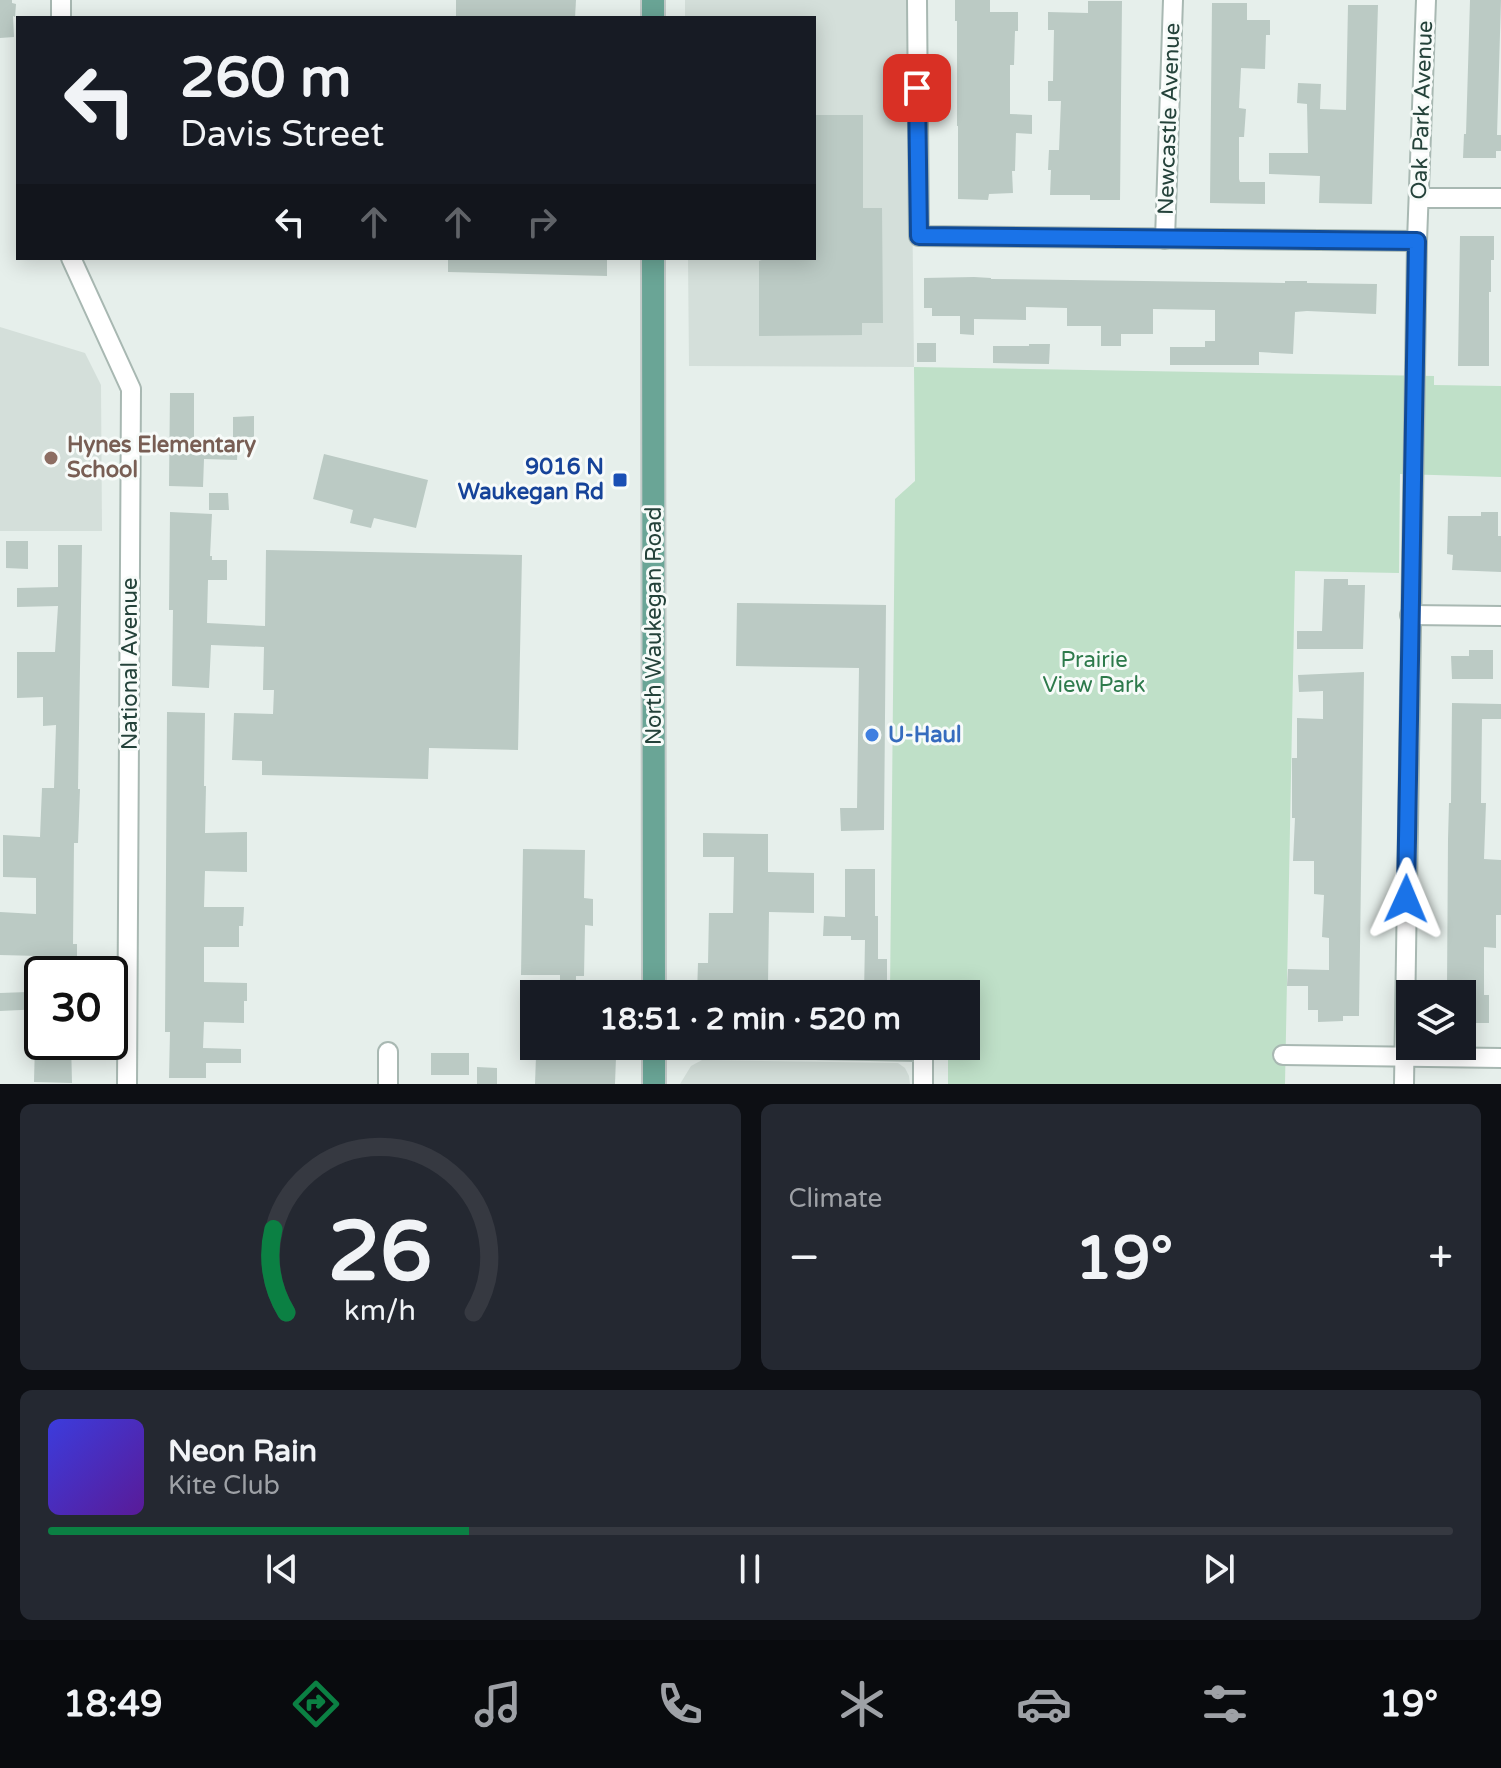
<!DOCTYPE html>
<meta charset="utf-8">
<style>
body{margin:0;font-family:"Varela Round",sans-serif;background:#242831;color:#f1f3f6;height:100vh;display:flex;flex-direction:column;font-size:30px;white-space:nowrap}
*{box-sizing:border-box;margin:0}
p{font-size:26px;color:#9ea1a6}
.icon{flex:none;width:44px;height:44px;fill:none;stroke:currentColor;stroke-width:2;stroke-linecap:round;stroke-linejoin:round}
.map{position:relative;height:1084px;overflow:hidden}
.details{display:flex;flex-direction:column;gap:20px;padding:20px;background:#0d0f14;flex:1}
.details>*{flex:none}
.hud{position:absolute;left:16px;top:16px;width:800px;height:244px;border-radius:0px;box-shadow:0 4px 20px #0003;background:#171b24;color:#f1f3f6;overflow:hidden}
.buttons{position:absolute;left:1396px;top:980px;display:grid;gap:16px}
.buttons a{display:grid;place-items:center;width:80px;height:80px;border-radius:0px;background:#171b24;box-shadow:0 4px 20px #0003;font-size:40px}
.speed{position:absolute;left:24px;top:956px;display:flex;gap:16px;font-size:40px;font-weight:700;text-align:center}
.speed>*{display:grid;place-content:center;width:104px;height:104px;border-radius:50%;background:#171b24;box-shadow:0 4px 20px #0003;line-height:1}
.speed .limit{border:4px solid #111;border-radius:12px;background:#fff;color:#111}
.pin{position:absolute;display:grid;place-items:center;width:68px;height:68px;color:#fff;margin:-34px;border-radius:16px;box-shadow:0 4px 12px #0006}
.me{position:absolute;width:88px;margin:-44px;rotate:1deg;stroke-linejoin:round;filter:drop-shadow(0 0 6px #0008)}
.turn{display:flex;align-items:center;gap:28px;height:168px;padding:0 32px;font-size:36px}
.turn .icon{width:104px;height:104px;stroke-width:2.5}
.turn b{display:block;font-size:56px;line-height:68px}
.lanes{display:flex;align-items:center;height:76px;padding:0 32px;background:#0003;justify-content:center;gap:40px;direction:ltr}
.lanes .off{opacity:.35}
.big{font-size:60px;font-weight:800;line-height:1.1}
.details .card{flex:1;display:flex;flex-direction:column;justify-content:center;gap:12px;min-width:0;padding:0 28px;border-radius:12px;background:#242831}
.details .dial{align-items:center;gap:0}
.dial svg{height:208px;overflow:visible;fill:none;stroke:#363941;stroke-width:7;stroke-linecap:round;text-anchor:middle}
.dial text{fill:#f1f3f6;stroke:none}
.song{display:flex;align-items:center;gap:24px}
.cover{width:96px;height:96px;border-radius:12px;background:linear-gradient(135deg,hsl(240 70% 55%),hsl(270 70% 35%))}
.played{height:8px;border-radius:4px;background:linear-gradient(90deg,#0b8043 30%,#363941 30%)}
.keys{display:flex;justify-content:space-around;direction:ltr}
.heat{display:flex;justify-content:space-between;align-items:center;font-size:44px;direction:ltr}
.details .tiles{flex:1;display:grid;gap:20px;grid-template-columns:1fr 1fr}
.card:last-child{grid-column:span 2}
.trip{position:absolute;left:520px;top:980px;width:460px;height:80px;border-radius:0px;background:#171b24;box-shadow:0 4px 20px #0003;font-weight:800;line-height:80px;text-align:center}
.dock{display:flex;height:128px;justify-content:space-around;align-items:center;background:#090b0e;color:#9ea1a6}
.dock .icon{width:56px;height:56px}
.dock .current{color:#0b8043}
.dock b{font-size:36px;color:#f1f3f6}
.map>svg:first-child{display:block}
</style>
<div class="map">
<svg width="1501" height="1084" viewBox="0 0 1501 1084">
<rect width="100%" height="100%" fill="#e6efeb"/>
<g fill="#d4dfda">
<polygon points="685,0 910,0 914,367 689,366 688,258 814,258 814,18 685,18"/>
<polygon points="0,327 85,353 101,385 102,531 0,531"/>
<polygon points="702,1060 898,1063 905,1068 909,1076 910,1084 680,1084 691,1066"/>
</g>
<polygon fill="#bfe0c8" points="914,367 1434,376 1434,385 1501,386 1501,477 1400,474 1399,573 1295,571 1285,1084 948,1084 948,1046 966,1046 966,994 890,994 895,499 915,481"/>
<g fill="#bbcac4">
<polygon points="0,0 12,0 12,3 16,4 15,17 13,16 14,37 0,38"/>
<polygon points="456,0 576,0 575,18 456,18"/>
<polygon points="955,0 990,0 990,12 1018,12 1018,31 1015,31 1014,65 1010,65 1010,114 1032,115 1032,134 1016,133 1015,171 1012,171 1013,193 989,194 988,200 958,199 958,126 957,126 957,21 955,21"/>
<polygon points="1470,0 1501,0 1497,135 1501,135 1501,151 1496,151 1496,158 1463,158 1464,134 1466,134"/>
<polygon points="1088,1 1122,1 1120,200 1090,200 1090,195 1050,195 1051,170 1048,170 1049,150 1059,150 1061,101 1048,101 1048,81 1053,81 1054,30 1048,30 1048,12 1088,13"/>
<polygon points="1212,3 1247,3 1247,20 1270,20 1270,35 1266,35 1265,69 1241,68 1239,108 1246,109 1244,137 1239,137 1239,179 1240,182 1265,182 1265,204 1210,203"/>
<polygon points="1348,5 1378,5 1372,204 1319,203 1320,176 1269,174 1269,153 1308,153 1307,104 1297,103 1298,83 1321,84 1320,109 1346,110"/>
<polygon points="814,115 863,115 863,208 882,208 883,323 862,323 862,335 759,336 759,261 768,258 814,258"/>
<polygon points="1460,236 1494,236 1494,260 1491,260 1491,292 1489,292 1489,366 1458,366"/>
<polygon points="448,258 607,258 607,276 448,272"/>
<polygon points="974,277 991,278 991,279 1285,283 1285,281 1307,281 1307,283 1377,284 1376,314 1307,311 1295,312 1293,354 1259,352 1259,365 1170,365 1170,347 1205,347 1205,341 1215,341 1215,310 1153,309 1153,334 1121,334 1121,346 1101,346 1101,326 1067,326 1067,308 1026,307 1026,320 974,319 974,335 960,334 960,316 932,316 932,308 924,308 924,278"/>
<rect x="917" y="343" width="19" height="19"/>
<polygon points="1029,344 1050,344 1049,364 993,363 993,346 1029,346"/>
<polygon points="170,393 194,393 194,439 238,441 237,460 204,459 203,487 169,486"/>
<polygon points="254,416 254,437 233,437 233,417"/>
<polygon points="324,454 428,480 416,528 374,518 371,528 350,523 353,510 313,499"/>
<polygon points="209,493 228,493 229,510 209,510"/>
<polygon points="170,512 212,514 210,556 212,556 212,560 227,560 227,580 208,580 207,623 265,626 266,550 522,555 518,750 429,748 428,779 262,775 262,761 232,760 234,713 273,714 274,690 263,690 264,647 211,645 209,688 172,686 173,610 169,610"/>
<polygon points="1481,512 1498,512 1498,536 1501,536 1501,572 1452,570 1453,555 1447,554 1448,516 1481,516"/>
<polygon points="6,541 28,541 28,569 6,568"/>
<polygon points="58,545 82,545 78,789 80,789 78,843 74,843 73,944 77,944 77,968 39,968 39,956 0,955 0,912 36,914 36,878 3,877 3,835 40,837 42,788 54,788 56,725 43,726 43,697 17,698 17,652 55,652 58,606 17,607 17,588 58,587"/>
<polygon points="1324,579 1348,579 1348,585 1365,585 1363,649 1297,649 1297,631 1322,631"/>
<polygon points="737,603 886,605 884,830 841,831 840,808 857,808 859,668 736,666"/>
<polygon points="1469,650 1493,650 1493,679 1452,679 1451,656 1469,656"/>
<polygon points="1364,672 1359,1016 1343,1016 1343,1021 1318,1022 1318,1010 1308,1010 1308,986 1287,986 1288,969 1329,970 1329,938 1322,937 1324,895 1314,894 1314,861 1293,861 1295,818 1292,818 1292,758 1297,758 1297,718 1323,719 1323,691 1299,692 1298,675"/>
<polygon points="1452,703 1501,704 1501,719 1482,719 1481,803 1486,803 1484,859 1501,860 1501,915 1496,915 1496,948 1484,947 1484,995 1489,995 1489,1023 1465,1023 1465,988 1447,988 1448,839 1449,803 1451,803"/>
<polygon points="167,712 205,713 204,786 206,786 205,833 247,832 247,872 205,871 204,907 244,907 243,926 239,926 239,947 204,947 204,982 247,983 247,1001 244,1001 244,1023 204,1022 203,1048 241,1049 241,1063 206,1063 206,1078 169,1078 170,1032 165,1032"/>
<polygon points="703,833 768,834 768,872 814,873 814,913 769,912 768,984 757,984 757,994 697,994 698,963 708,963 709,913 733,913 734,857 703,857"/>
<polygon points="523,849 585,850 584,898 593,899 593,926 585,925 584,976 576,976 576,994 560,994 560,975 521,975"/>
<polygon points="845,869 875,869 875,916 878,916 878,959 887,959 887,994 864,994 865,940 851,940 851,936 823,936 824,916 845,917"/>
<polygon points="28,982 42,982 42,1009 0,1011 0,993 28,992"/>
<polygon points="35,1042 71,1042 72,1083 34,1082"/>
<rect x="431" y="1053" width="38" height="22"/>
<polygon points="536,1056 616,1057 615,1084 535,1084"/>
<polygon points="477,1067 497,1068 497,1084 477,1084"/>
</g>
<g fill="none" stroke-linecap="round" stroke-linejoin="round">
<g stroke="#a8b8b2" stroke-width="22">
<g id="minor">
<polyline points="917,0 919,236 1417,241"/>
<polyline points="61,18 61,0"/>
<polyline points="1419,198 1501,198"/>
<polyline points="1165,239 1173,0"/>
<polyline points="71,258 131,389 127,1084"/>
<polyline points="1410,615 1501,616"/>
<polyline points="654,1046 923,1051 923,1084"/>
<polyline points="388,1052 388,1084"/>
<polyline points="1283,1055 1501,1058"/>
<polyline points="1404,1084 1417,241 1426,0"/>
</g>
</g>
<g stroke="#c2cac8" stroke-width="26">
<g id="major">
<polyline points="653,0 653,18"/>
<polyline points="653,258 654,994"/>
<polyline points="654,1046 654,1084"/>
</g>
</g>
<use href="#minor" stroke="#fff" stroke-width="18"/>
<use href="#major" stroke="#6aa596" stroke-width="22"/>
</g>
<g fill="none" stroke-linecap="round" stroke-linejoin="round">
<g stroke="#114b97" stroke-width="20">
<polyline id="route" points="917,88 919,236 1417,241 1406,899"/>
</g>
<use href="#route" stroke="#1a73e8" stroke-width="14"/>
</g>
<circle fill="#8d6e63" stroke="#f7fbf9" stroke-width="3" cx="51" cy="458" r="8"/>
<rect fill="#1a4fb4" stroke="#f7fbf9" stroke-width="3" x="612" y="472" width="16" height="16" rx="4"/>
<circle fill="#3f7fe0" stroke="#f7fbf9" stroke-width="3" cx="872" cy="735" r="8"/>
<g text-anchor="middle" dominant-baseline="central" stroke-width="6" stroke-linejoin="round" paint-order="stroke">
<g font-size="22" fill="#24423a" stroke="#f7fbf9">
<text transform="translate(1422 110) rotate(-88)">Oak Park Avenue</text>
<text transform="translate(1169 119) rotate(-88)">Newcastle Avenue</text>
<text transform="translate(654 626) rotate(-90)">North Waukegan Road</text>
<text transform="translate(130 664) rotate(-90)">National Avenue</text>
</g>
<g font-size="22" font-weight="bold" fill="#785e54" stroke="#f7fbf9" text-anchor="start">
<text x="67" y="445">Hynes Elementary<tspan x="67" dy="25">School</tspan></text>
</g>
<g font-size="22" font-weight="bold" fill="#164399" stroke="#f7fbf9" text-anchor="end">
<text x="604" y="467">9016 N<tspan x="604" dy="25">Waukegan Rd</tspan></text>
</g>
<g font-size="22" fill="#2d7a4b" stroke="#f7fbf9">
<text x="1094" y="660">Prairie<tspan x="1094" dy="25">View Park</tspan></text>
</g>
<g font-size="22" font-weight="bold" fill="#366cbe" stroke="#f7fbf9" text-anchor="start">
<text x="888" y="735">U-Haul</text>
</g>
</g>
</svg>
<div class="buttons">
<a><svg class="icon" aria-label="layers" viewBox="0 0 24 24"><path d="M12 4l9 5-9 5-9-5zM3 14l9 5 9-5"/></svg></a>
</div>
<div class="speed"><div class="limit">30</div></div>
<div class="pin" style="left:917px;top:88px;background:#d93025"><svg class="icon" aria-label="arrive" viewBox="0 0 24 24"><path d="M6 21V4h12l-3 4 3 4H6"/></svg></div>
<svg class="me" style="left:1406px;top:899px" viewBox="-20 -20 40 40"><path d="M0-17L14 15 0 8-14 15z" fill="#1a73e8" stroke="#fff" stroke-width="4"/></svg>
<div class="trip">18:51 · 2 min · 520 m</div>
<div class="hud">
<div class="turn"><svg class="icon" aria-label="left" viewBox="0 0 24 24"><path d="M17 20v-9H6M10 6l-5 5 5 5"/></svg><div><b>260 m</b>Davis Street</div></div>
<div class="lanes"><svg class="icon" aria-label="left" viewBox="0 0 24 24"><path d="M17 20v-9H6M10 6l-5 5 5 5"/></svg><svg class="icon off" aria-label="ahead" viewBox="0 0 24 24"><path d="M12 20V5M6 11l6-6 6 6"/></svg><svg class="icon off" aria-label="ahead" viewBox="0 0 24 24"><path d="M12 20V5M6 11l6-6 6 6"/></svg><svg class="icon off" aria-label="right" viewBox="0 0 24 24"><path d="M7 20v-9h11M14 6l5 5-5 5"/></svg></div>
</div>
</div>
<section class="details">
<div class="tiles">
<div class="card dial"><svg viewBox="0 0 100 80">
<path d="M14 69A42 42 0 1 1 86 69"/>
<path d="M14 69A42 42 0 0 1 9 37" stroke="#0b8043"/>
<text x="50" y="56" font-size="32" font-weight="700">26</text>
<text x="50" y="72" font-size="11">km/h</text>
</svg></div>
<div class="card"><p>Climate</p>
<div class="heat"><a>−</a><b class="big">19°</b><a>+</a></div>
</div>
<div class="card">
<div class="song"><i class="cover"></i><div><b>Neon Rain</b><p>Kite Club</p></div></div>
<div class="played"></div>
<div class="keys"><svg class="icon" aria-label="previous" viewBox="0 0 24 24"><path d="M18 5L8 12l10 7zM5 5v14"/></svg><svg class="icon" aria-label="pause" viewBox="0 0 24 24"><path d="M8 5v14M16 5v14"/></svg><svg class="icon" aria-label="next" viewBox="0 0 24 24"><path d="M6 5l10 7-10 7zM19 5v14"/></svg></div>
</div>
</div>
</section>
<nav class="dock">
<b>18:49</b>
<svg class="icon current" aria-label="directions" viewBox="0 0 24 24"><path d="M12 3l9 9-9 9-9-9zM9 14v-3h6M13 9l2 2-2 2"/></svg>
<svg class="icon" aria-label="music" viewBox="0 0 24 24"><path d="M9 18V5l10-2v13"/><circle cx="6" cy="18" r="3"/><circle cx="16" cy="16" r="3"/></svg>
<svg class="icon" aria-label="phone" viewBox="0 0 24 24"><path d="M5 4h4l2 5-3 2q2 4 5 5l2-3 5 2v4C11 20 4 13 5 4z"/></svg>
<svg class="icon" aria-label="climate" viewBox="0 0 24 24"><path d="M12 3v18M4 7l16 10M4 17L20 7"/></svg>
<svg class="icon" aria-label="car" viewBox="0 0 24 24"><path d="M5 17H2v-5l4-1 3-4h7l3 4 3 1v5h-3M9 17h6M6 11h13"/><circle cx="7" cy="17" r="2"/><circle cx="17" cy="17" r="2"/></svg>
<svg class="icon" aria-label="filters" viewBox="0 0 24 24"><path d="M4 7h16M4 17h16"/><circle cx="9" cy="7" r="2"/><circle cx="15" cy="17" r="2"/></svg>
<b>19°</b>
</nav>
